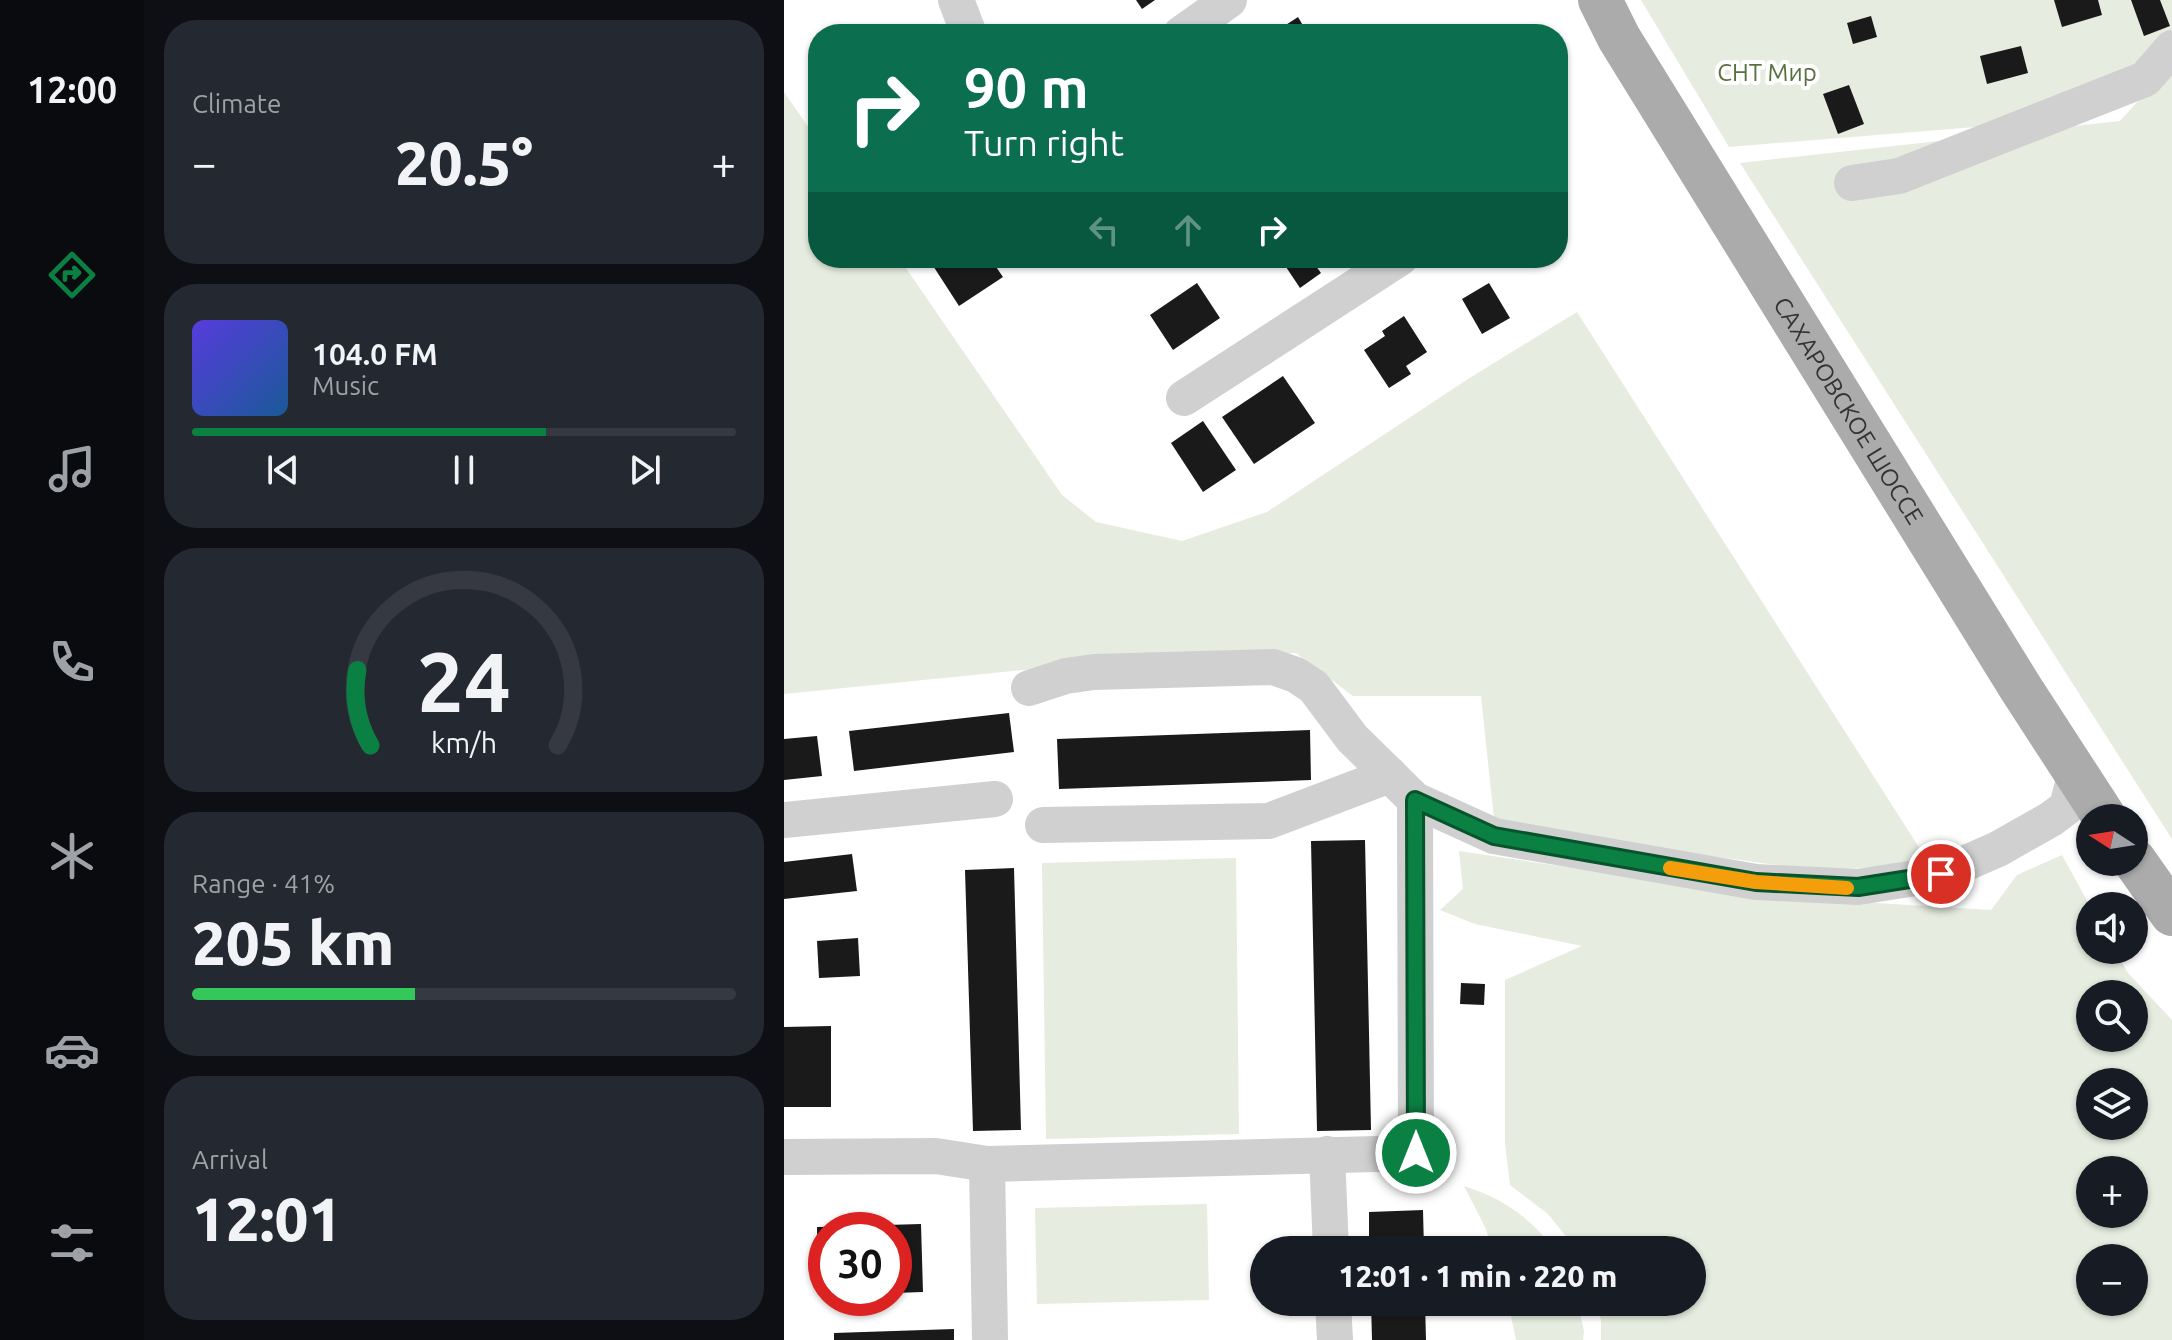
<!DOCTYPE html>
<meta charset="utf-8">
<style>
body{margin:0;font-family:Ubuntu,sans-serif;background:#242831;color:#f1f3f6;height:100vh;display:flex;flex-direction:column;font-size:30px;white-space:nowrap}
*{box-sizing:border-box;margin:0}
p{font-size:26px;color:#9ea1a6}
.icon{flex:none;width:44px;height:44px;fill:none;stroke:currentColor;stroke-width:2;stroke-linecap:round;stroke-linejoin:round}
.map{position:relative;flex:1;overflow:hidden}
.sheet{display:flex;flex-direction:column;gap:20px;padding:20px;background:#0d0f14;width:640px}
.sheet>*{flex:none}
.top-card{position:absolute;left:24px;top:24px;width:760px;height:244px;border-radius:32px;box-shadow:0 2px 6px #0004;background:#0b6e4f;color:#fff;overflow:hidden}
.needle{width:52px;rotate:282deg}
.tools{position:absolute;left:1292px;top:804px;display:grid;gap:16px}
.tools a{display:grid;place-items:center;width:72px;height:72px;border-radius:50%;background:#171b24;box-shadow:0 2px 6px #0004;font-size:40px}
.speed{position:absolute;left:24px;top:1212px;display:flex;gap:16px;font-size:40px;font-weight:700;text-align:center}
.speed>*{display:grid;place-content:center;width:104px;height:104px;border-radius:50%;background:#171b24;box-shadow:0 2px 6px #0004;line-height:1}
.speed .limit{border:12px solid #d22;background:#fff;color:#111}
.pin{position:absolute;display:grid;place-items:center;width:68px;height:68px;color:#fff;margin:-34px;border:4px solid #fff;border-radius:50%;box-shadow:0 2px 8px #0007}
.me{position:absolute;width:88px;margin:-44px;rotate:0deg;stroke-linejoin:round;filter:drop-shadow(0 0 6px #0008)}
.turn{display:flex;align-items:center;gap:28px;height:168px;padding:0 24px;font-size:36px}
.turn .icon{width:104px;height:104px;stroke-width:2.5}
.turn b{display:block;font-size:56px;line-height:68px}
.lanes{display:flex;align-items:center;height:76px;padding:0 24px;background:#0003;justify-content:center;gap:40px;direction:ltr}
.lanes .off{opacity:.35}
.big{font-size:60px;font-weight:800;line-height:1.1}
.sheet .card{flex:1;display:flex;flex-direction:column;justify-content:center;gap:12px;min-width:0;padding:0 28px;border-radius:32px;background:#242831}
.sheet .dial{align-items:center;gap:0}
.dial svg{height:208px;overflow:visible;fill:none;stroke:#363941;stroke-width:7;stroke-linecap:round;text-anchor:middle}
.dial text{fill:#f1f3f6;stroke:none}
.song{display:flex;align-items:center;gap:24px}
.cover{width:96px;height:96px;border-radius:12px;background:linear-gradient(135deg,hsl(250 70% 55%),hsl(210 70% 35%))}
.played{height:8px;border-radius:4px;background:linear-gradient(90deg,#0b8043 65%,#363941 65%)}
.keys{display:flex;justify-content:space-around;direction:ltr}
.heat{display:flex;justify-content:space-between;align-items:center;font-size:44px;direction:ltr}
.charge{height:12px;border-radius:6px;background:linear-gradient(90deg,#34c759 41%,#363941 0)}
.trip{position:absolute;left:466px;top:1236px;width:456px;height:80px;border-radius:40px;background:#171b24;box-shadow:0 2px 6px #0004;font-weight:800;line-height:80px;text-align:center}
main{display:flex;flex:1;min-height:0}
.dock{display:flex;flex-direction:column;width:144px;justify-content:space-around;align-items:center;background:#090b0e;color:#9ea1a6}
.dock .icon{width:56px;height:56px}
.dock .selected{color:#0b8043}
.dock b{font-size:36px;color:#f1f3f6}
.map>svg:first-child{display:block}
</style>
<main>
<nav class="dock">
<b>12:00</b>
<svg class="icon selected" aria-label="directions" viewBox="0 0 24 24"><path d="M12 3l9 9-9 9-9-9zM9 14v-3h6M13 9l2 2-2 2"/></svg>
<svg class="icon" aria-label="music" viewBox="0 0 24 24"><path d="M9 18V5l10-2v13"/><circle cx="6" cy="18" r="3"/><circle cx="16" cy="16" r="3"/></svg>
<svg class="icon" aria-label="phone" viewBox="0 0 24 24"><path d="M5 4h4l2 5-3 2q2 4 5 5l2-3 5 2v4C11 20 4 13 5 4z"/></svg>
<svg class="icon" aria-label="climate" viewBox="0 0 24 24"><path d="M12 3v18M4 7l16 10M4 17L20 7"/></svg>
<svg class="icon" aria-label="car" viewBox="0 0 24 24"><path d="M5 17H2v-5l4-1 3-4h7l3 4 3 1v5h-3M9 17h6M6 11h13"/><circle cx="7" cy="17" r="2"/><circle cx="17" cy="17" r="2"/></svg>
<svg class="icon" aria-label="filters" viewBox="0 0 24 24"><path d="M4 7h16M4 17h16"/><circle cx="9" cy="7" r="2"/><circle cx="15" cy="17" r="2"/></svg>
</nav>
<section class="sheet">
<div class="card"><p>Climate</p>
<div class="heat"><a>−</a><b class="big">20.5°</b><a>+</a></div>
</div>
<div class="card">
<div class="song"><i class="cover"></i><div><b>104.0 FM</b><p>Music</p></div></div>
<div class="played"></div>
<div class="keys"><svg class="icon" aria-label="previous" viewBox="0 0 24 24"><path d="M18 5L8 12l10 7zM5 5v14"/></svg><svg class="icon" aria-label="pause" viewBox="0 0 24 24"><path d="M8 5v14M16 5v14"/></svg><svg class="icon" aria-label="next" viewBox="0 0 24 24"><path d="M6 5l10 7-10 7zM19 5v14"/></svg></div>
</div>
<div class="card dial"><svg viewBox="0 0 100 80">
<path d="M14 69A42 42 0 1 1 86 69"/>
<path d="M14 69A42 42 0 0 1 9 40" stroke="#0b8043"/>
<text x="50" y="56" font-size="32" font-weight="700">24</text>
<text x="50" y="72" font-size="11">km/h</text>
</svg></div>
<div class="card"><p>Range · 41%</p><b class="big">205 km</b><div class="charge"></div></div>
<div class="card"><p>Arrival</p><b class="big">12:01</b></div>
</section>
<div class="map">
<svg width="1388" height="1340" viewBox="0 0 1388 1340">
<rect width="100%" height="100%" fill="#fff"/>
<g fill="#e6ecdf" fill-rule="evenodd">
<polygon points="857,0 1388,0 1388,32 1314,117 945,147"/>
<polygon points="1388,64 1388,839 956,163 1336,121"/>
<polygon points="0,92 34,141 34,258 115,258 278,495 312,522 398,541 483,512 684,379 793,312 1145,863 1036,871 861,847 710,819 697,696 569,696 512,653 270,667 0,694"/>
<path d="M 675,851 L 978,896 L 1207,910 L 1233,875 L 1278,855 L 1306,906 L 1306,950 L 1331,950 L 1344,973 L 1388,1020 L 1388,1340 L 817,1340 L 817,1320 L 811,1302 L 908,1302 L 908,1250 L 793,1250 L 764,1214 L 726,1185 L 721,1143 L 721,980 L 798,946 L 691,924 L 656,910 L 679,889 ZM 1306,994 L 1350,994 L 1350,1038 L 1306,1038 ZM 1306,1082 L 1350,1082 L 1350,1126 L 1306,1126 ZM 1306,1170 L 1350,1170 L 1350,1214 L 1306,1214 ZM 1306,1258 L 1350,1258 L 1350,1302 L 1306,1302 Z"/>
<polygon points="452,858 455,1134 262,1139 258,863"/>
<path d="M 680,1186 C 718,1198 747,1218 771,1250 L 709,1250 L 701,1227 Z"/>
<polygon points="423,1204 425,1300 253,1304 251,1208"/>
<polygon points="724,1302 793,1302 800,1331 799,1340 732,1340"/>
</g>
<g fill="#1a1a1a">
<polygon points="352,0 371,0 358,9"/>
<polygon points="1270,0 1314,0 1318,15 1278,27"/>
<polygon points="1347,0 1376,0 1386,26 1360,36"/>
<polygon points="1087,16 1093,37 1069,44 1063,23"/>
<polygon points="514,17 524,34 488,34"/>
<polygon points="1237,46 1244,73 1203,84 1196,56"/>
<polygon points="1065,85 1080,124 1054,134 1039,94"/>
<polygon points="144,258 206,258 219,277 175,306"/>
<polygon points="496,258 526,258 537,273 516,288"/>
<polygon points="413,283 436,318 389,350 366,315"/>
<polygon points="705,283 726,318 698,334 678,299"/>
<polygon points="620,316 643,352 622,366 627,374 605,388 580,350 601,336 598,331"/>
<polygon points="499,376 531,423 470,464 438,417"/>
<polygon points="419,421 452,470 419,492 387,443"/>
<polygon points="225,713 230,752 70,771 65,731"/>
<polygon points="526,730 527,780 275,789 273,739"/>
<polygon points="33,736 38,776 0,780 0,739"/>
<polygon points="581,840 587,1130 533,1131 527,841"/>
<polygon points="68,854 73,891 0,899 0,862"/>
<polygon points="230,868 237,1130 189,1131 181,870"/>
<polygon points="74,938 76,976 35,978 33,941"/>
<polygon points="677,983 701,984 700,1005 676,1004"/>
<polygon points="47,1026 47,1107 0,1107 0,1027"/>
<polygon points="639,1210 640,1250 585,1250 585,1212"/>
<polygon points="137,1224 139,1292 110,1293 110,1230 42,1230 42,1294 34,1295 33,1227"/>
<polygon points="587,1302 641,1302 642,1340 588,1340"/>
<polygon points="170,1329 170,1340 50,1340 50,1333"/>
</g>
<g fill="none" stroke-linecap="round" stroke-linejoin="round">
<g stroke="#d0d0d0" stroke-width="36">
<polyline points="172,0 185,34"/>
<polyline points="397,34 445,0"/>
<polyline points="1068,183 1115,176 1361,79 1388,48"/>
<polyline points="400,398 616,258"/>
<polyline points="245,688 282,676 310,672 489,667 512,675 530,687 568,738 631,800 710,836 972,882 1074,887 1157,874 1214,849 1267,819 1283,807 1291,775"/>
<polyline points="0,820 211,799"/>
<polyline points="259,825 485,821 606,775"/>
<polyline points="543,1154 547,1250"/>
<polyline points="0,1157 152,1156 203,1164"/>
<polyline points="549,1302 551,1340"/>
<polyline points="206,1340 203,1164 632,1153 631,800"/>
</g>
<g stroke="#ababab" stroke-width="44">
<path id="s1" d="M 816,0 L 835,38 L 1236,687 L 1321,818"/>
<polyline points="1350,860 1388,914"/>
</g>
</g>
<g fill="none" stroke-linecap="round" stroke-linejoin="round">
<g stroke="#07532c" stroke-width="20">
<polyline id="route" points="632,1153 631,800 710,836 972,882 1074,887 1157,874"/>
</g>
<use href="#route" stroke="#0b8043" stroke-width="14"/>
<polyline stroke="#f59e0b" stroke-width="14" points="886,868 972,882 1063,888"/>
</g>
<g text-anchor="middle" dominant-baseline="central" stroke-width="8" stroke-linejoin="round" paint-order="stroke">
<g font-size="24" fill="#56703f" stroke="#fff">
<text x="983" y="72">СНТ Мир</text>
</g>
<g font-size="24" fill="#333" stroke="#fff">
<text stroke="none"><textPath href="#s1" startOffset="480">САХАРОВСКОЕ ШОССЕ</textPath></text>
</g>
</g>
</svg>
<div class="tools">
<a><svg class="needle" viewBox="-14 -14 28 28"><path d="M0-13l5 13h-10z" fill="#e53935"/><path d="M0 13l5-13h-10z" fill="#9ea1a6"/></svg></a>
<a><svg class="icon" aria-label="sound" viewBox="0 0 24 24"><path d="M4 9h4l5-4v14l-5-4H4zM17 9q2 3 0 6"/></svg></a>
<a><svg class="icon" aria-label="search" viewBox="0 0 24 24"><circle cx="10" cy="10" r="6"/><path d="M15 15l6 6"/></svg></a>
<a><svg class="icon" aria-label="layers" viewBox="0 0 24 24"><path d="M12 4l9 5-9 5-9-5zM3 14l9 5 9-5"/></svg></a>
<a>+</a>
<a>−</a>
</div>
<div class="speed"><div class="limit">30</div></div>
<div class="pin" style="left:1157px;top:874px;background:#d93025"><svg class="icon" aria-label="arrive" viewBox="0 0 24 24"><path d="M6 21V4h12l-3 4 3 4H6"/></svg></div>
<svg class="me" style="left:632px;top:1153px" viewBox="-20 -20 40 40"><circle r="17" fill="#0b8043" stroke="#fff" stroke-width="3"/><path d="M0-11L8 9 0 5-8 9z" fill="#fff"/></svg>
<div class="trip">12:01 · 1 min · 220 m</div>
<div class="top-card">
<div class="turn"><svg class="icon" aria-label="right" viewBox="0 0 24 24"><path d="M7 20v-9h11M14 6l5 5-5 5"/></svg><div><b>90 m</b>Turn right</div></div>
<div class="lanes"><svg class="icon off" aria-label="left" viewBox="0 0 24 24"><path d="M17 20v-9H6M10 6l-5 5 5 5"/></svg><svg class="icon off" aria-label="ahead" viewBox="0 0 24 24"><path d="M12 20V5M6 11l6-6 6 6"/></svg><svg class="icon" aria-label="right" viewBox="0 0 24 24"><path d="M7 20v-9h11M14 6l5 5-5 5"/></svg></div>
</div>
</div>
</main>
